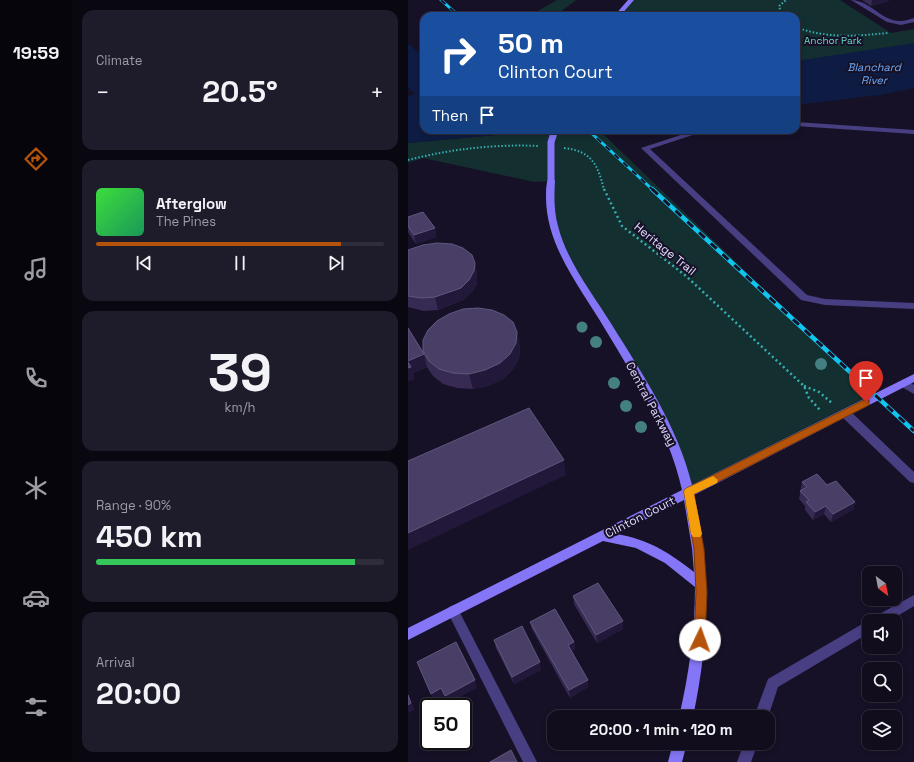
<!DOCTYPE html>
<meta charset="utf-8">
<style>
body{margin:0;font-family:"Space Grotesk",sans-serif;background:#1e1b2a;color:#f1f3f6;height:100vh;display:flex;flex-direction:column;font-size:15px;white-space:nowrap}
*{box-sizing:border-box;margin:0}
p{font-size:13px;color:#9c9ca4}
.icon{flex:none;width:22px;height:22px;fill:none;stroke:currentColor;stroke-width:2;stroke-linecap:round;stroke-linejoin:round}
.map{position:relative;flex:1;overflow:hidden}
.panel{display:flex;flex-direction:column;gap:10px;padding:10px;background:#090710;width:336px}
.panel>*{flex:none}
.banner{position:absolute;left:12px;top:12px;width:380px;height:122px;border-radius:12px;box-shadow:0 2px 6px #0003,0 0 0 1px #302d3b;background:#1a4fa0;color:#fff;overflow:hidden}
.needle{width:26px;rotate:148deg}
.fabs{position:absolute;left:454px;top:566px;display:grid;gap:8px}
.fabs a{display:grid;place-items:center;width:40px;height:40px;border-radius:8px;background:#110d1d;box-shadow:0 2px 6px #0003,0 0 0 1px #302d3b;font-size:20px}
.speed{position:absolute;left:12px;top:698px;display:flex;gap:8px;font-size:20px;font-weight:700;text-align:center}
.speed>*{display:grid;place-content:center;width:52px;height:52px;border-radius:50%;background:#110d1d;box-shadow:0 2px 6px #0003,0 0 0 1px #302d3b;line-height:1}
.speed .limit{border:2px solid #111;border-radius:6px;background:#fff;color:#111}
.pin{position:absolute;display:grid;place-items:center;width:34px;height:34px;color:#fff;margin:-41px -17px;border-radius:50% 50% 50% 0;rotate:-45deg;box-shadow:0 0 4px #0007}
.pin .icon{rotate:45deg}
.me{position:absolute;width:44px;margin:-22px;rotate:3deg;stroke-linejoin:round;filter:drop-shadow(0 0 3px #0008)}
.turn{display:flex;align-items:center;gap:14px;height:84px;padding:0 12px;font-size:18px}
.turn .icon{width:52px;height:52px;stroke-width:2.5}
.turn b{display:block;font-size:28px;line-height:34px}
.then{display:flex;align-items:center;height:38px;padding:0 12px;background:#0003;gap:8px;font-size:15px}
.big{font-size:30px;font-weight:700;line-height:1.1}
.panel .card{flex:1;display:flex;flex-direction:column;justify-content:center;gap:6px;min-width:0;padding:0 14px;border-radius:12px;background:#1e1b2a}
.panel .dial{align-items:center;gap:0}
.dial b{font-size:52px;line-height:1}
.song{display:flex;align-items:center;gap:12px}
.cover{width:48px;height:48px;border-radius:6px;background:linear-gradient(135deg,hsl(120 70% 55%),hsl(150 70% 35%))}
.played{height:4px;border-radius:2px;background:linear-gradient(90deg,#b45309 85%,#302d3b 85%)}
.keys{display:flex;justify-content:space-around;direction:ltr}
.heat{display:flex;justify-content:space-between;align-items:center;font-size:22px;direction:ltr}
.charge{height:6px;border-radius:3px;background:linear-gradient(90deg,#34c759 90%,#302d3b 0)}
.trip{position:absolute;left:139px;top:710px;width:228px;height:40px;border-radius:12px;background:#110d1d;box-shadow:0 2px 6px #0003,0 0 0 1px #302d3b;font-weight:700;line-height:40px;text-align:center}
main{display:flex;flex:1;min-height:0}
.tab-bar{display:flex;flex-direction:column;width:72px;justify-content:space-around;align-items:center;background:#07050c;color:#9c9ca4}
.tab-bar .icon{width:28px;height:28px}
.tab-bar .active{color:#b45309}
.tab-bar b{font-size:18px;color:#f1f3f6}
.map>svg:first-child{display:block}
</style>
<main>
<nav class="tab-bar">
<b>19:59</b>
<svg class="icon active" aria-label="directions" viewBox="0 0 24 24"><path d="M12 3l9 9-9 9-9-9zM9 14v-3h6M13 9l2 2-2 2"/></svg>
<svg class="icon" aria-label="music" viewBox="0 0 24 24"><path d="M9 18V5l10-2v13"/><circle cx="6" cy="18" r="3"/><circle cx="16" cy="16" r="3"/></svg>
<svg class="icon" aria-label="phone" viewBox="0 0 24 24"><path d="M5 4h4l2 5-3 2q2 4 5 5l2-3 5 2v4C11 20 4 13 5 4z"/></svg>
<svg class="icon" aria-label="climate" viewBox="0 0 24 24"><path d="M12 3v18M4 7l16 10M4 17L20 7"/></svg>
<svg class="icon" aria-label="car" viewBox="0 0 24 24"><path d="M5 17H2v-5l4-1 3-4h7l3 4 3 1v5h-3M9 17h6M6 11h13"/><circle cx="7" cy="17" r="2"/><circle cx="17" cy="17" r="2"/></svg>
<svg class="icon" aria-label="filters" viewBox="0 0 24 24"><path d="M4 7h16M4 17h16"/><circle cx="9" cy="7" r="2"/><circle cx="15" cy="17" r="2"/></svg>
</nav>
<section class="panel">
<div class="card"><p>Climate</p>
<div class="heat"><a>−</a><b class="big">20.5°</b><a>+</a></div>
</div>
<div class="card">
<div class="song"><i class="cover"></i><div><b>Afterglow</b><p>The Pines</p></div></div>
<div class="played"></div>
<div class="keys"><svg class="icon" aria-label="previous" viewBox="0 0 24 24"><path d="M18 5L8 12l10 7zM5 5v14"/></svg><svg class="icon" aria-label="pause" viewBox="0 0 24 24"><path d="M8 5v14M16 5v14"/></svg><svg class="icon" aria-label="next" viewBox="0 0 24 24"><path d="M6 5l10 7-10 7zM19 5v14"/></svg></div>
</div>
<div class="card dial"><b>39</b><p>km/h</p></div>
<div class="card"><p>Range · 90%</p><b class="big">450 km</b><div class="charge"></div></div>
<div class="card"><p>Arrival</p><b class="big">20:00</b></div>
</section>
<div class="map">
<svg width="506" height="762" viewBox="0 0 506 762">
<rect width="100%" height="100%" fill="#171127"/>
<g fill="#142f30">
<polygon points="149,0 168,0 147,16 121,16"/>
<polygon points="223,0 432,0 483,33 506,29 506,67 388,81 388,16 209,16"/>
<polygon points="144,130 191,130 468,397 281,492 266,448 161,261 147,232 143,181 127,182 15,158 0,163 0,143"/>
</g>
<g fill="#0e1c43">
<polygon points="506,43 506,88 472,95 388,105 388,61"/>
<polygon points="0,44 16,56 16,130 141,130 0,143 0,96 7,94 0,87"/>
</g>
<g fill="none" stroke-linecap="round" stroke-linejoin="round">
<g stroke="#37afb3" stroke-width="2" stroke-dasharray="1.5 2" stroke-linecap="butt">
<polyline points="374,16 371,6 378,0"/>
<path d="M 388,27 C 418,39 448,36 480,33"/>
<path d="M 156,148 C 184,151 190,165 196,190"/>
<path d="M 0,160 C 43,149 87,144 131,146"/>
</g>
<g stroke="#37afb3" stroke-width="2.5" stroke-dasharray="2 3" stroke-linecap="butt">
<polyline points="196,189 214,226 278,276 396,386 401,398 412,410"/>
<polyline points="396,386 411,392 425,404"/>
</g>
<g fill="#483f83" fill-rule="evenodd">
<path d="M 443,0 C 462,0 474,22 493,21 C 497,21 502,19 506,18 L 506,22 L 493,25 L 479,22 Z"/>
<polygon points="388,122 506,130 506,134 388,126"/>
<polygon points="288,130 300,130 242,149 399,295 417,299 506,303 506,309 417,305 393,300 233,148"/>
<polygon points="496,379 506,385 506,394 492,386 491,383"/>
<polygon points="506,595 506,606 481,621 464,621 466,617"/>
<polygon points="45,605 49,607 129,762 115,762 39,611 41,607"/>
<polygon points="461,620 463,621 461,621 461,633 370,687 360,717 346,717 360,679"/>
<polygon points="336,743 350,743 343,762 329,762"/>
</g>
<polygon fill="#483f83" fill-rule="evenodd" points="437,409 441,410 506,472 506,483 502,482 433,416 432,413 433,410"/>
<g fill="#8576f7" fill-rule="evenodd">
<polygon points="220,0 226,0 212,16 206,16"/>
<path d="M 140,179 L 146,179 L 147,181 C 146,196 146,212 150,226 C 159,262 185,294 204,325 C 235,375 270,427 284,485 L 506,374 L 506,382 L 286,495 C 304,571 301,641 285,717 L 271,717 C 281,674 287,632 287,587 L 257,563 L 228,548 L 195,541 L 0,640 L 0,628 L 274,490 C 267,459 255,430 240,402 C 226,378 212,353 197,329 C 173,288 138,247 138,197 C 138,191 138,184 140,179 ZM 276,500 L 284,548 L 286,572 C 260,552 242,540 209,534 Z"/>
<polygon points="265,743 279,743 274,762 260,762"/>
</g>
<g stroke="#10c6f1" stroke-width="3">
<g id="rail-far1">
<polyline points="33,0 51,16"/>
<polyline points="180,130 245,190"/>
</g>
</g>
<g stroke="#10c6f1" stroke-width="4.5">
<polyline id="rail" points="244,189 506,431"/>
</g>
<use href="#rail-far1" stroke="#171127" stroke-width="2" stroke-dasharray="6" stroke-linecap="butt"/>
<use href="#rail" stroke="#171127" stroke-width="3" stroke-dasharray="8" stroke-linecap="butt"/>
<polyline stroke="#8576f7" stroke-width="7" points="143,181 143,142 147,130"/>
</g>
<g fill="#448080">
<circle cx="174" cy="327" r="5.5"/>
<circle cx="188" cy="342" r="6"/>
<circle cx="413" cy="364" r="6"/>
<circle cx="206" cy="383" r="6"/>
<circle cx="218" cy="406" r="6"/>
<circle cx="233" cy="427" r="6"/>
</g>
<g fill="#372b54">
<polygon points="454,0 481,0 481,1 463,6"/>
<polygon points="0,217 27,228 28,237 8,244 0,232"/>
<polygon points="0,250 67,263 69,275 69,284 64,292 55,300 30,310 16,311 0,307"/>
<polygon points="0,328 16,354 15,351 109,332 112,348 111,359 105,369 95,379 80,386 65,389 49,388 35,384 25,376 19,367 5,373 6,379 0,381"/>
<polygon points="394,482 419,485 447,502 445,510 423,522 416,514 405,520 397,510 397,506 391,499"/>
<polygon points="165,596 215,621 215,629 189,643 166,604"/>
<polygon points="122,622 166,642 167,649 163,651 180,687 162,698 124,629"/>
<polygon points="86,640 133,670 106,684 88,648"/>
</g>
<g fill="#22193a">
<polygon points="464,0 481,0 481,1 463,6"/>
<polygon points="27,228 28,237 8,244 6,235"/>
<polygon points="67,263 69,275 69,284 64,292 55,300 30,310 27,297"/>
<polygon points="109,332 112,348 111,359 105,369 95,379 80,386 65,389 61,374"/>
<polygon points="16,354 19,367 5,373 6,379 0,381 0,361"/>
<polygon points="156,460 158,475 0,550 0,533"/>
<polygon points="447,502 445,510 423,522 425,514"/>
<polygon points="418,506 416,514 405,520 407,512"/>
<polygon points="215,621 215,629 189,643 188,635"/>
<polygon points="166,642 167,649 161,653 160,645"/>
<polygon points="132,662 133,670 106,684 104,677"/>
<polygon points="67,680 69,688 40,703 37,696"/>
<polygon points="180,680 180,687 162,698 161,690"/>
<polygon points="33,688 36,696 26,701 23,694"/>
<polygon points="0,694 7,710 0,713"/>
</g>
<g fill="#493e66" stroke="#61567e">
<polygon points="15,212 27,228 6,235 0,226 0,217"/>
<polygon points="29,243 44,244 55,248 64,255 67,263 66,271 61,280 53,288 27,297 13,298 0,296 0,250 15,245"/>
<polygon points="70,308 84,310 96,315 105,322 109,332 108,343 102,354 92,363 77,370 61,374 45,373 31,369 21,361 15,351 15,340 20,330 29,321 41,314 55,309"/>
<polygon points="0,328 16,354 0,361"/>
<polygon points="0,362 3,367 0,368"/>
<polygon points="121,408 156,460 0,533 0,461"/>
<polygon points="409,474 419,485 428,481 447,502 425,514 418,506 407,512 398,502 401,500 392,491 399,487 394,482"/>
<polygon points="190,583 215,621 188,635 165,596"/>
<polygon points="147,609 166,642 160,645 180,680 161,690 122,622"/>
<polygon points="114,626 132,662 104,677 86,640"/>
<polygon points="48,642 67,680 37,696 33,688 23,694 9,662"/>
<polygon points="0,695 3,703 0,705"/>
<polygon points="103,750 109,762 82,762"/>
</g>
<polygon fill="#b45309" stroke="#753606" points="458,399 461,400 461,405 286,494 296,549 299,592 297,640 296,643 292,645 288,643 286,640 288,592 286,549 276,492 277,489"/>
<polygon fill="#f59e0b" points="305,476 310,480 309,483 286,494 294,534 292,537 285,537 283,534 276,492 277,489"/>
<g text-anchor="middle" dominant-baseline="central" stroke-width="4" stroke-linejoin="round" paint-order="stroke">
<g font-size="10" fill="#68dac8" stroke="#171127">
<text x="425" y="40">Anchor Park</text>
</g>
<g font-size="11" font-style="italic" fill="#6daaf7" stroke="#171127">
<text x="466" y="67">Blanchard<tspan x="466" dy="13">River</tspan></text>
</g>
<g font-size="12" fill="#e0d9fd" stroke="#171127">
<text transform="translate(257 249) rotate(39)">Heritage Trail</text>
<text transform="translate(243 404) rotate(62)">Central Parkway</text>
<text transform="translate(232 517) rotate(-27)">Clinton Court</text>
</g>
</g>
</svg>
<div class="fabs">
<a><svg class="needle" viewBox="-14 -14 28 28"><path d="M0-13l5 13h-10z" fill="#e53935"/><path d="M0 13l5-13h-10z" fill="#9c9ca4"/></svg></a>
<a><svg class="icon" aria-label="sound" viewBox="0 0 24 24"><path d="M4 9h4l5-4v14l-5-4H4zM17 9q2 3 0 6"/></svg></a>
<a><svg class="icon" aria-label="search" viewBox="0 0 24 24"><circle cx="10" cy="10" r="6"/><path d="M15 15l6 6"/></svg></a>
<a><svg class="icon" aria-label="layers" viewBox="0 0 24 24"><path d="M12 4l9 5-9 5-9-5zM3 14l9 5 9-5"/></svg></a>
</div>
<div class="speed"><div class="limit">50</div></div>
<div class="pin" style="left:458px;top:402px;background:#d93025"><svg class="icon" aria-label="arrive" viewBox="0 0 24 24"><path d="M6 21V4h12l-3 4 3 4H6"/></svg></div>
<svg class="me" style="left:292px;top:640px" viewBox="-20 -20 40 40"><circle r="19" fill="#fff"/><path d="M0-13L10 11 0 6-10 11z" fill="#b45309"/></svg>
<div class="trip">20:00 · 1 min · 120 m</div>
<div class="banner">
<div class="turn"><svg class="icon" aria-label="right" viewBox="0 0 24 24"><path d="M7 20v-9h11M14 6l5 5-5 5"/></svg><div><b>50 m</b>Clinton Court</div></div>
<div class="then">Then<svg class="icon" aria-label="arrive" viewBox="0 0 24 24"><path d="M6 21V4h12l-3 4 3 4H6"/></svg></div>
</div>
</div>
</main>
